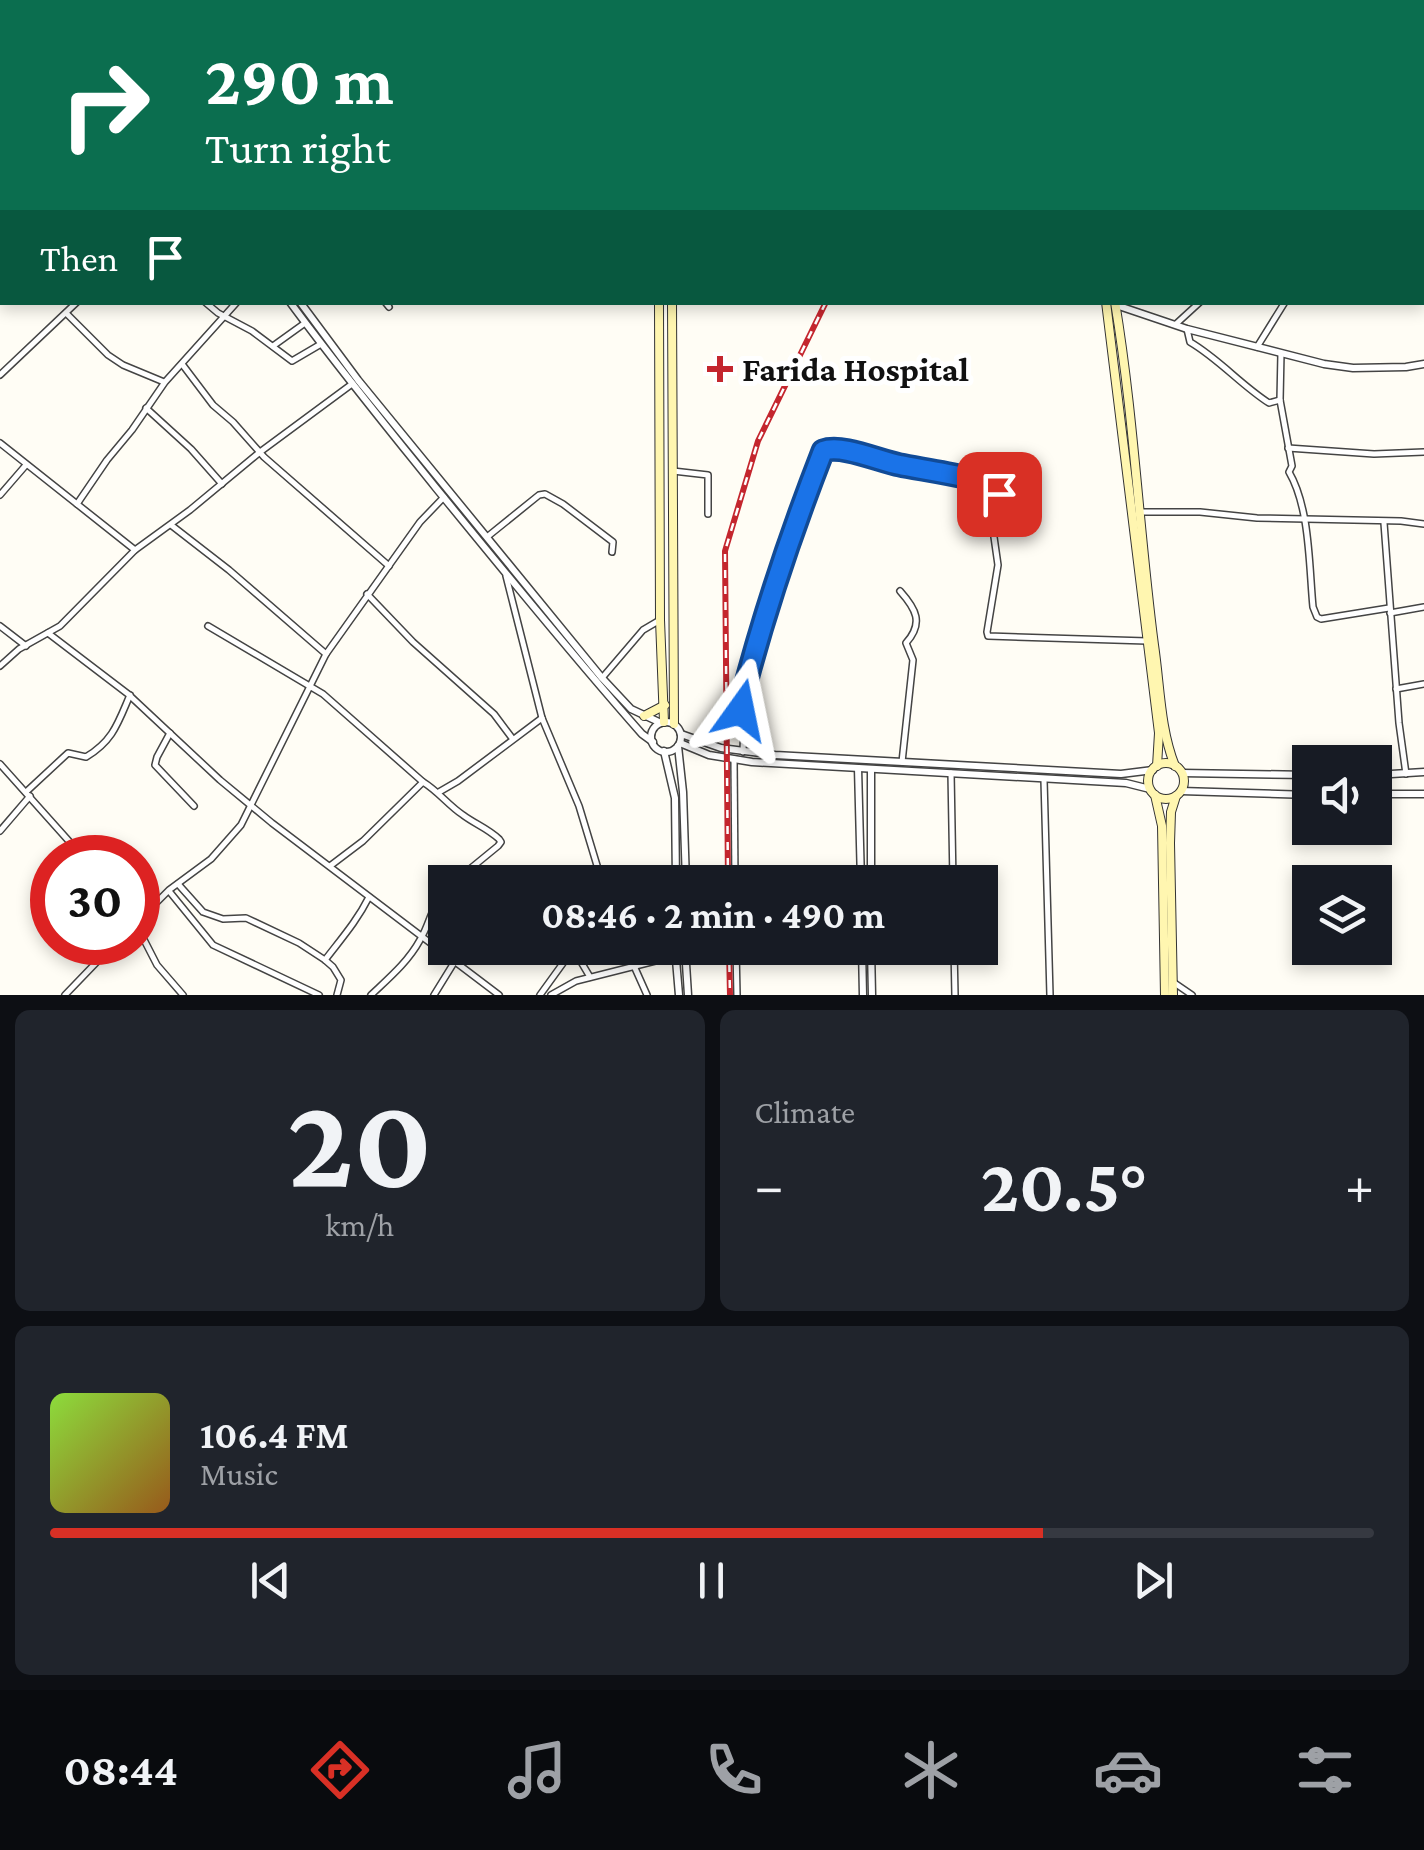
<!DOCTYPE html>
<meta charset="utf-8">
<style>
body{margin:0;font-family:"Crimson Pro",serif;background:#20242c;color:#f1f3f6;height:100vh;display:flex;flex-direction:column;font-size:38px;white-space:nowrap}
*{box-sizing:border-box;margin:0}
p{font-size:32px;color:#9ea1a6}
.icon{flex:none;width:55px;height:55px;fill:none;stroke:currentColor;stroke-width:2;stroke-linecap:round;stroke-linejoin:round}
.map{position:relative;height:995px;overflow:hidden}
.panel{display:flex;flex-direction:column;gap:15px;padding:15px;background:#0d0f14;flex:1}
.panel>*{flex:none}
.banner{position:absolute;left:0px;top:0px;width:1425px;height:305px;box-shadow:0 5px 15px #0003;background:#0b6e4f;color:#fff;overflow:hidden}
.tools{position:absolute;left:1292px;top:745px;display:grid;gap:20px}
.tools a{display:grid;place-items:center;width:100px;height:100px;border-radius:0px;background:#171b24;box-shadow:0 5px 15px #0003;font-size:50px}
.speed{position:absolute;left:30px;top:835px;display:flex;gap:20px;font-size:50px;font-weight:700;text-align:center}
.speed>*{display:grid;place-content:center;width:130px;height:130px;border-radius:50%;background:#171b24;box-shadow:0 5px 15px #0003;line-height:1}
.speed .limit{border:15px solid #d22;background:#fff;color:#111}
.pin{position:absolute;display:grid;place-items:center;width:85px;height:85px;color:#fff;margin:-42px;border-radius:20px;box-shadow:0 5px 15px #0006}
.me{position:absolute;width:110px;margin:-55px;rotate:12deg;stroke-linejoin:round;filter:drop-shadow(0 0 8px #0008)}
.turn{display:flex;align-items:center;gap:35px;height:210px;padding:0 40px;font-size:45px}
.turn .icon{width:130px;height:130px;stroke-width:2.5}
.turn b{display:block;font-size:70px;line-height:85px}
.then{display:flex;align-items:center;height:95px;padding:0 40px;background:#0003;gap:20px;font-size:38px}
.big{font-size:75px;font-weight:700;line-height:1.1}
.panel .widget{flex:1;display:flex;flex-direction:column;justify-content:center;gap:15px;min-width:0;padding:0 35px;border-radius:15px;background:#20242c}
.panel .dial{align-items:center;gap:0}
.dial b{font-size:130px;line-height:1}
.song{display:flex;align-items:center;gap:30px}
.cover{width:120px;height:120px;border-radius:15px;background:linear-gradient(135deg,hsl(90 70% 55%),hsl(30 70% 35%))}
.played{height:10px;border-radius:5px;background:linear-gradient(90deg,#d93025 75%,#363941 75%)}
.keys{display:flex;justify-content:space-around;direction:ltr}
.heat{display:flex;justify-content:space-between;align-items:center;font-size:55px;direction:ltr}
.panel .tiles{flex:1;display:grid;gap:15px;grid-template-columns:1fr 1fr}
.widget:last-child{grid-column:span 2}
.trip{position:absolute;left:428px;top:865px;width:570px;height:100px;border-radius:0px;background:#171b24;box-shadow:0 5px 15px #0003;font-weight:700;line-height:100px;text-align:center}
.tab-bar{display:flex;height:160px;justify-content:space-around;align-items:center;background:#090b0e;color:#9ea1a6}
.tab-bar .icon{width:70px;height:70px}
.tab-bar .selected{color:#d93025}
.tab-bar b{font-size:45px;color:#f1f3f6}
.map>svg:first-child{display:block}
</style>
<div class="map">
<svg width="1424" height="995" viewBox="0 0 1424 995">
<rect width="100%" height="100%" fill="#fffdf5"/>
<g fill="none" stroke-linecap="round" stroke-linejoin="round">
<g stroke="#444" stroke-width="8">
<g id="minor">
<polyline points="77,0 79,2"/>
<polyline points="129,0 130,2"/>
<polyline points="168,0 169,2"/>
<polyline points="209,0 211,2"/>
<polyline points="270,0 272,2"/>
<polyline points="330,0 330,2"/>
<polyline points="377,0 377,2"/>
<polyline points="1260,0 1262,2"/>
<polyline points="7,2 10,0"/>
<polyline points="196,2 200,0"/>
<polyline points="255,2 259,0"/>
<polyline points="304,2 307,0"/>
<polyline points="421,2 424,0"/>
<polyline points="477,2 480,0"/>
<polyline points="635,2 637,0"/>
<polyline points="1140,2 1141,0"/>
<polyline points="1323,2 1325,0"/>
<polyline points="1371,2 1371,0"/>
<polyline points="1402,2 1403,0"/>
<polyline points="0,10 2,7"/>
<polyline points="1422,45 1424,43"/>
<polyline points="0,70 2,73"/>
<polyline points="1422,74 1424,76"/>
<polyline points="1422,122 1424,121"/>
<polyline points="1,140 2,139"/>
<polyline points="1422,194 1424,197"/>
<polyline points="0,277 2,274"/>
<polyline points="205,302 218,313 252,331 292,361 321,344"/>
<polyline points="385,302 389,307"/>
<polyline points="66,313 108,355 123,365 164,382"/>
<polyline points="1176,324 1200,302"/>
<path d="M 1187,329 L 1190,342 C 1219,359 1241,385 1269,403 L 1280,400"/>
<polyline points="273,346 305,323"/>
<polyline points="1257,347 1285,302"/>
<path d="M 1281,353 L 1280,400 L 1292,466 L 1289,472 C 1310,508 1309,566 1313,607 L 1317,617 L 1321,619 L 1389,608"/>
<polyline points="182,364 213,405 233,422 264,457 389,566"/>
<polyline points="0,375 77,302"/>
<polyline points="146,408 191,449 222,484"/>
<polyline points="0,443 135,550"/>
<polyline points="1288,448 1374,454 1424,452"/>
<polyline points="673,471 708,475 708,514"/>
<polyline points="0,495 26,465"/>
<polyline points="77,504 107,460 132,430 165,382 237,302"/>
<polyline points="1140,512 1200,512 1257,518 1401,521 1424,524"/>
<polyline points="1384,523 1399,723 1406,774"/>
<polyline points="171,525 229,570 326,654"/>
<polyline points="487,537 539,495 545,494 563,504 613,542 612,552"/>
<polyline points="506,576 542,718 579,806 602,882"/>
<path d="M 900,591 C 916,609 924,623 906,643 L 913,660 L 902,762"/>
<polyline points="367,594 413,642 494,714 512,738"/>
<polyline points="1390,613 1424,607"/>
<polyline points="0,626 26,646"/>
<path d="M 208,626 L 323,694 L 423,782 C 438,791 448,805 463,815 C 475,824 487,828 499,839 L 501,842 L 498,846 L 454,882"/>
<polyline points="48,633 128,694 220,780 272,823 499,995"/>
<polyline points="0,666 19,649 60,626 135,550 190,510 260,452 352,384"/>
<polyline points="602,678 643,630 660,620"/>
<polyline points="1396,689 1424,684"/>
<polyline points="170,733 157,757 155,765 194,806"/>
<polyline points="743,752 744,718 741,702 755,647 795,523 823,451 826,449 835,448 904,466 964,478 995,488 999,494 994,537 998,565 987,632 988,636 1147,641"/>
<polyline points="734,759 735,882"/>
<polyline points="0,764 84,858"/>
<polyline points="951,773 953,882"/>
<polyline points="1044,780 1050,995"/>
<path d="M 26,792 L 68,753 L 86,757 C 113,741 118,723 130,695"/>
<polyline points="439,792 458,781 542,718"/>
<polyline points="0,831 30,796"/>
<polyline points="330,866 363,841 423,782"/>
<polyline points="473,867 485,882"/>
<polyline points="178,884 203,912 223,919 246,918 299,943 325,960 333,967 341,980 337,995"/>
<polyline points="169,891 213,945 319,995"/>
<polyline points="138,921 169,890 211,859 241,825 326,654 420,522 444,497"/>
<polyline points="138,928 157,965 183,995"/>
<polyline points="626,948 647,995"/>
<polyline points="736,948 737,995"/>
<polyline points="954,948 955,995"/>
<polyline points="574,950 590,977"/>
<path d="M 325,960 C 341,939 357,921 369,897"/>
<polyline points="1173,982 1192,995"/>
<polyline points="65,995 116,942"/>
<path d="M 371,995 C 389,978 408,962 420,940 C 430,924 432,904 445,889"/>
<polyline points="434,995 455,961"/>
<polyline points="540,995 574,948"/>
<polyline points="551,995 576,981 675,956"/>
</g>
</g>
<g stroke="#444" stroke-width="9">
<g id="tertiary">
<polyline points="19,0 22,2"/>
<path d="M 290,302 C 337,366 387,427 436,488 C 504,571 571,654 642,734 L 653,742"/>
<polyline points="300,302 358,380 602,678 631,709 661,723"/>
<polyline points="1116,305 1187,329 1324,364 1353,368 1406,367 1424,364"/>
<circle cx="666" cy="737" r="15"/>
<polyline points="681,734 721,748 775,755 1121,774 1153,770"/>
<polyline points="680,743 709,755 752,762 1126,783 1150,789"/>
<polyline points="678,746 683,792 686,882"/>
<polyline points="664,751 675,798 676,882"/>
<polyline points="858,768 861,882"/>
<polyline points="1182,773 1310,775"/>
<polyline points="1375,775 1424,772"/>
<polyline points="1181,791 1310,795"/>
<polyline points="1375,794 1424,794"/>
<polyline points="871,882 871,769"/>
<polyline points="675,948 679,995"/>
<polyline points="685,948 688,995"/>
<polyline points="862,948 863,995"/>
<polyline points="871,948 872,995"/>
</g>
</g>
<g stroke="#333" stroke-width="10">
<g id="secondary">
<polyline points="672,0 672,2"/>
<polyline points="796,0 800,2"/>
<polyline points="814,0 818,2"/>
<polyline points="658,2 658,0"/>
<polyline points="659,302 660,620 664,722"/>
<polyline points="672,302 674,724"/>
<polyline points="1106,302 1159,733 1157,766"/>
<path d="M 1115,302 C 1134,416 1139,531 1154,645 C 1160,685 1160,729 1175,766"/>
<polyline points="644,716 665,705"/>
<circle cx="1166" cy="781" r="18"/>
<polyline points="1155,795 1162,826 1165,995"/>
<polyline points="1173,995 1170,843 1171,812 1176,796"/>
</g>
</g>
<use href="#minor" stroke="#fff" stroke-width="5"/>
<use href="#tertiary" stroke="#fff" stroke-width="6"/>
<use href="#secondary" stroke="#fff6b0" stroke-width="8"/>
<g stroke="#c4262e" stroke-width="6">
<g id="rail">
<polyline points="971,2 972,0"/>
<polyline points="728,882 725,551 758,441 826,302"/>
<polyline points="729,948 730,995"/>
</g>
</g>
<use href="#rail" stroke="#fff" stroke-width="2.5" stroke-dasharray="8" stroke-linecap="butt"/>
</g>
<g fill="none" stroke-linecap="round" stroke-linejoin="round">
<g stroke="#114b97" stroke-width="25">
<path id="route" d="M 741,710 L 741,702 C 763,616 791,533 823,451 C 842,444 879,461 900,465 C 918,469 984,478 995,487 C 997,489 997,492 999,494"/>
</g>
<use href="#route" stroke="#1a73e8" stroke-width="18"/>
</g>
<path fill="#c4262e" stroke="#fff" stroke-width="4" d="M715 354h10v10h10v10h-10v10h-10v-10h-10v-10h10z"/>
<g text-anchor="middle" dominant-baseline="central" stroke-width="10" stroke-linejoin="round" paint-order="stroke">
<g font-size="35" font-weight="bold" fill="#111" stroke="#fff" text-anchor="start">
<text x="742" y="369">Farida Hospital</text>
</g>
</g>
</svg>
<div class="tools">
<a><svg class="icon" aria-label="sound" viewBox="0 0 24 24"><path d="M4 9h4l5-4v14l-5-4H4zM17 9q2 3 0 6"/></svg></a>
<a><svg class="icon" aria-label="layers" viewBox="0 0 24 24"><path d="M12 4l9 5-9 5-9-5zM3 14l9 5 9-5"/></svg></a>
</div>
<div class="speed"><div class="limit">30</div></div>
<div class="pin" style="left:999px;top:494px;background:#d93025"><svg class="icon" aria-label="arrive" viewBox="0 0 24 24"><path d="M6 21V4h12l-3 4 3 4H6"/></svg></div>
<svg class="me" style="left:741px;top:710px" viewBox="-20 -20 40 40"><path d="M0-17L14 15 0 8-14 15z" fill="#1a73e8" stroke="#fff" stroke-width="4"/></svg>
<div class="trip">08:46 · 2 min · 490 m</div>
<div class="banner">
<div class="turn"><svg class="icon" aria-label="right" viewBox="0 0 24 24"><path d="M7 20v-9h11M14 6l5 5-5 5"/></svg><div><b>290 m</b>Turn right</div></div>
<div class="then">Then<svg class="icon" aria-label="arrive" viewBox="0 0 24 24"><path d="M6 21V4h12l-3 4 3 4H6"/></svg></div>
</div>
</div>
<section class="panel">
<div class="tiles">
<div class="widget dial"><b>20</b><p>km/h</p></div>
<div class="widget"><p>Climate</p>
<div class="heat"><a>−</a><b class="big">20.5°</b><a>+</a></div>
</div>
<div class="widget">
<div class="song"><i class="cover"></i><div><b>106.4 FM</b><p>Music</p></div></div>
<div class="played"></div>
<div class="keys"><svg class="icon" aria-label="previous" viewBox="0 0 24 24"><path d="M18 5L8 12l10 7zM5 5v14"/></svg><svg class="icon" aria-label="pause" viewBox="0 0 24 24"><path d="M8 5v14M16 5v14"/></svg><svg class="icon" aria-label="next" viewBox="0 0 24 24"><path d="M6 5l10 7-10 7zM19 5v14"/></svg></div>
</div>
</div>
</section>
<nav class="tab-bar">
<b>08:44</b>
<svg class="icon selected" aria-label="directions" viewBox="0 0 24 24"><path d="M12 3l9 9-9 9-9-9zM9 14v-3h6M13 9l2 2-2 2"/></svg>
<svg class="icon" aria-label="music" viewBox="0 0 24 24"><path d="M9 18V5l10-2v13"/><circle cx="6" cy="18" r="3"/><circle cx="16" cy="16" r="3"/></svg>
<svg class="icon" aria-label="phone" viewBox="0 0 24 24"><path d="M5 4h4l2 5-3 2q2 4 5 5l2-3 5 2v4C11 20 4 13 5 4z"/></svg>
<svg class="icon" aria-label="climate" viewBox="0 0 24 24"><path d="M12 3v18M4 7l16 10M4 17L20 7"/></svg>
<svg class="icon" aria-label="car" viewBox="0 0 24 24"><path d="M5 17H2v-5l4-1 3-4h7l3 4 3 1v5h-3M9 17h6M6 11h13"/><circle cx="7" cy="17" r="2"/><circle cx="17" cy="17" r="2"/></svg>
<svg class="icon" aria-label="filters" viewBox="0 0 24 24"><path d="M4 7h16M4 17h16"/><circle cx="9" cy="7" r="2"/><circle cx="15" cy="17" r="2"/></svg>
</nav>
